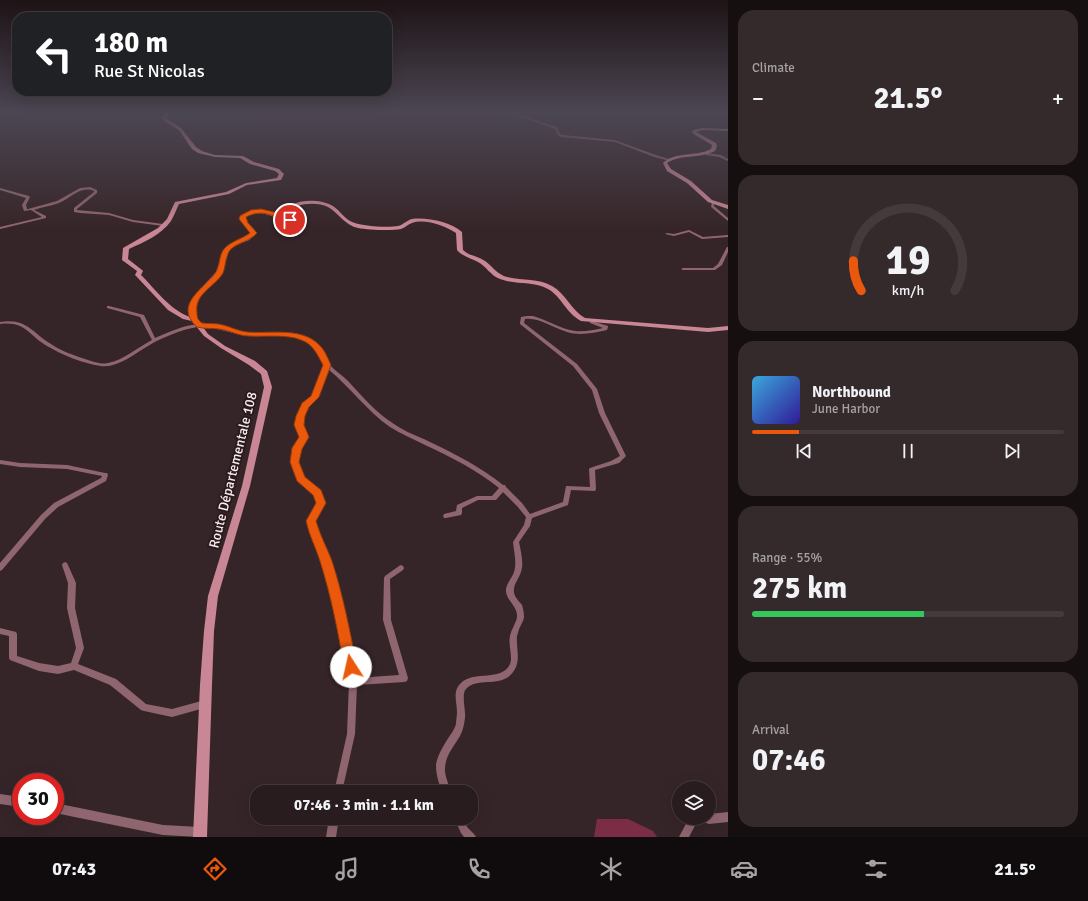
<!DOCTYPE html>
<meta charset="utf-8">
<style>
body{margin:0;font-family:Signika,sans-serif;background:#34292b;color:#f1f3f6;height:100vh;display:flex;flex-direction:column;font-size:15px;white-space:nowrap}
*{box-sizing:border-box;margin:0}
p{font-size:13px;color:#a5a1a4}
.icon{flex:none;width:22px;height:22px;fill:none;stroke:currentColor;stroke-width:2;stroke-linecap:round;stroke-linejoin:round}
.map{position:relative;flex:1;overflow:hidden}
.sheet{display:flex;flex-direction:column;gap:10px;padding:10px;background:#160f10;width:360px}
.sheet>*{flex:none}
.guide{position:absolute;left:12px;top:12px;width:380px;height:84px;border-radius:16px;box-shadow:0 4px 16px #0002,0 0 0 1px #443a3c;background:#202124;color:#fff;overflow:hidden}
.buttons{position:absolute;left:672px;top:781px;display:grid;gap:8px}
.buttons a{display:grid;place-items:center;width:44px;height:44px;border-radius:50%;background:#281c1e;box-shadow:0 4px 16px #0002,0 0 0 1px #443a3c;font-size:20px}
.speed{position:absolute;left:12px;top:773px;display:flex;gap:8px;font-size:20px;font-weight:700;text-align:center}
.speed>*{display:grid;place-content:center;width:52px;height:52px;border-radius:50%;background:#281c1e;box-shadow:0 4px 16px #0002,0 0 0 1px #443a3c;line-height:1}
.speed .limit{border:6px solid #d22;background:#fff;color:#111}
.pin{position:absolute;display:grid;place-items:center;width:34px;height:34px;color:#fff;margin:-17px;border:2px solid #fff;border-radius:50%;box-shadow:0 1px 4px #0007}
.me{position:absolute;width:44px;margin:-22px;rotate:350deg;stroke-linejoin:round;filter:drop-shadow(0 0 3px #0008)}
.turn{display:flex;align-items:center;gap:14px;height:84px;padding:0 16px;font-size:18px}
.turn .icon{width:52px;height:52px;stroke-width:2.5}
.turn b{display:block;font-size:28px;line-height:34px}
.big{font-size:30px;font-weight:700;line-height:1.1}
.sheet .card{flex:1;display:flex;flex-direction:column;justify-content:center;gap:6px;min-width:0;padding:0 14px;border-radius:16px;background:#34292b}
.sheet .dial{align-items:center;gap:0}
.dial svg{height:104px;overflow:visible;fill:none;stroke:#443a3c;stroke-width:7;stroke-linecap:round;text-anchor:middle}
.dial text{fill:#f1f3f6;stroke:none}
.song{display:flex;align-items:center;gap:12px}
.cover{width:48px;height:48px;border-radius:6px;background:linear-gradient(135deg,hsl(200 70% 55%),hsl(250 70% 35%))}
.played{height:4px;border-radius:2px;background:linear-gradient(90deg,#ea580c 15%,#443a3c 15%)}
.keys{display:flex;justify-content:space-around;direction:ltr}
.heat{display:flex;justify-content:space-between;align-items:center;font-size:22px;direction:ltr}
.charge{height:6px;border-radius:3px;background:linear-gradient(90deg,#34c759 55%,#443a3c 0)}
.trip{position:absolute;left:250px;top:785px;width:228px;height:40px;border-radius:16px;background:#281c1e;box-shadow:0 4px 16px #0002,0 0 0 1px #443a3c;font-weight:700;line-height:40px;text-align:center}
.tabs{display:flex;height:64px;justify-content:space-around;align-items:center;background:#100b0c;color:#a5a1a4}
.tabs .icon{width:28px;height:28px}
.tabs .active{color:#ea580c}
.tabs b{font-size:18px;color:#f1f3f6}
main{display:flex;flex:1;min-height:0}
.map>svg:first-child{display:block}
</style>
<main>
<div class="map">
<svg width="728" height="837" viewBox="0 0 728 837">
<rect width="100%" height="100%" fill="#362528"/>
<polygon fill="#7a2d44" points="597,819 628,819 653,831 657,837 594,837"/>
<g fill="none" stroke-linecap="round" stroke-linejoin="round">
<g fill="#8f666f" fill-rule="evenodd">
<polygon points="507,112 511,112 557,127 560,134 563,135 615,140 656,155 672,160 670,161 654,157 615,142 561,137 558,135 555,129"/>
<polygon points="707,153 721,155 728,159 728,161 719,157 706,155 706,153"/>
<path d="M 90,187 L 97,190 L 97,193 L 77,209 L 77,210 L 109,213 L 133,220 L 163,224 L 165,225 L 163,226 L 133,222 L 109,215 L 80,213 L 74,212 L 74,208 L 94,192 L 94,191 C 81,185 71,198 59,203 C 51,206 42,207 34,210 L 46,216 L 46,218 L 0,229 L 0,227 L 42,217 L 31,210 L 24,211 L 22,205 L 26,198 L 0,190 L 0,188 L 29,196 L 30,197 L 26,205 L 27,209 L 28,209 L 57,201 L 80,188 Z"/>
<polygon points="712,202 714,202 714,206 728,218 728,221 711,207"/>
<polygon points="689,230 703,237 728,235 728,237 702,239 689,232 674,236 665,234 667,233 674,234"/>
<polygon points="727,247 728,247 728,252 722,265 715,270 683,270 681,269 683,268 713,268 718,264"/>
<path d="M 107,306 L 109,306 L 144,315 L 155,338 C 169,332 184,325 199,324 C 215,323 230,331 246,333 C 267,335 293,327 312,340 C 322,348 323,357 330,365 C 335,371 342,375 348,381 C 362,396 376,413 394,424 C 405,432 418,436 430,442 C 455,454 481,467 503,485 L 505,485 L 506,487 L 522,503 L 530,514 L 563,502 L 566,486 L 590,487 L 589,469 L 590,468 L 611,461 L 620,456 L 599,413 L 592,390 L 573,366 L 520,324 L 520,323 L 521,317 L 527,316 L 533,316 C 547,320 561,329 575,331 C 584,332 594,330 603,328 L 590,323 L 590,322 L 592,321 L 608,326 L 608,327 L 607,330 C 593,333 580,336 567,332 C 553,328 539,317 525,319 L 524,323 L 577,364 L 597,389 L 605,413 L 626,456 L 619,463 L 595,470 L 596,489 L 595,491 L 571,490 L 568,505 L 532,518 L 530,526 L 519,542 C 521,552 524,563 521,572 C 519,578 514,584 514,589 C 513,596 518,600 522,605 C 523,608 524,613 524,617 C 524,620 522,622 521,625 C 519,628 518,633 517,636 C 516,646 520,657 516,667 C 505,691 479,675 466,689 C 461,694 466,711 465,718 C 464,725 463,730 460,736 C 453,748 444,757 445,772 C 446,779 449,785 451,792 L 442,792 C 439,784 436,775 436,765 C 437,757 442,748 447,740 C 450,735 454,731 456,724 C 456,720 457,716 457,712 C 457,702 452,691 461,683 C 474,670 502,682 510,664 C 513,657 508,644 510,636 C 511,630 517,621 517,617 C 518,606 505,600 506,589 C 507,583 512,578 514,572 C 517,563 514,552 513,542 L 524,525 L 526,517 L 517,506 L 503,492 L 496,500 L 478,500 L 462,508 L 462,513 L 461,515 L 446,518 L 444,518 L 443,516 L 444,514 L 456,511 L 457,505 L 477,496 L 492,496 L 499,488 C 477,470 451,457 425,445 C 414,439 401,434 390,427 C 367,411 350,387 328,369 L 318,397 L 308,406 L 303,416 L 302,425 L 307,437 C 298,451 293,467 306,481 C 314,490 319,491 324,503 L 314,521 L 317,533 L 329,561 L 345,616 L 356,678 L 399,675 L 383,620 L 384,578 L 385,576 L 399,566 L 401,565 L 403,566 L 404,568 L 403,570 L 390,579 L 391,620 L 408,678 L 407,681 L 404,682 L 357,685 L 355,734 L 342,792 L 334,792 L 347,734 L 349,682 L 337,616 L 323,561 L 311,533 L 308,521 L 318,503 C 314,495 310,492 304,486 C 287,470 291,455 301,437 L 296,425 L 297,416 L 304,404 L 313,396 L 324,365 C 319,355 314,345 304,340 C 286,332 265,337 246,335 C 231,334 217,327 202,327 C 194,327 186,329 178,332 C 168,336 157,340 148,346 C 134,354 118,368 101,366 C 85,364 62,355 47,346 C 28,335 26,321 0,324 L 0,322 C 27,318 31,332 51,344 C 61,351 73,355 85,359 C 92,361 101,365 108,363 C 124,360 138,347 152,340 L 140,317 L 107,308 Z"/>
<polygon points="0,460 20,463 67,465 105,473 107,473 108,475 106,481 58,507 45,519 2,570 0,571 0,563 41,515 54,503 101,478 102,476 67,469 20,467 0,464"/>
<polygon points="65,562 67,563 68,565 76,583 75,608 84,648 78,664 116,679 146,704 172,709 205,700 208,701 209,704 208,707 172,717 144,711 141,710 110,685 74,670 58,674 39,671 10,660 9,658 9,636 0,634 0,628 16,632 17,634 17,656 39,663 58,666 71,663 76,648 67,608 68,583 62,565 63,563"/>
<polygon points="0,794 21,797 21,807 0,804"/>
<polygon points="55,803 163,825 200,827 203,829 205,832 203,835 200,837 163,835 55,813"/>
<polygon points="728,812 728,822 709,824 701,821 699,818 709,818 709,814"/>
<polygon points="329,818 339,818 336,837 326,837"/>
<polygon points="454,818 464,818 467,827 474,834 476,837 464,837 461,833"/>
<polygon points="689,818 699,818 689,837 679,837"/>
</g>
<g fill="#c98795" fill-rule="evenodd">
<path d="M 166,112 L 170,112 L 166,118 L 167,119 L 181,128 L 196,147 L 202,151 L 215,155 L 243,156 L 254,162 L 279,169 L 284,174 L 281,180 L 247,185 L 229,194 L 179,204 C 176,210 174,216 171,221 C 161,235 144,242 129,249 L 128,259 L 142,270 L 143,271 L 141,275 C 156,290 170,310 190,317 L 189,307 L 194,296 L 216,272 L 224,249 L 230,244 L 245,238 L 251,233 L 239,219 L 241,215 C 265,203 276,221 298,217 L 300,214 L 294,210 L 292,205 C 302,199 321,200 331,205 C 338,208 343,217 350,221 C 358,226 388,228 398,226 C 403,225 407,220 412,219 C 427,217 451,222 462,232 L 463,250 C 469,256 478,256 485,261 C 492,266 498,275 507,277 C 522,281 538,278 552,286 C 566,294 571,310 585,318 L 708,328 L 728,326 L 728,330 L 708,332 L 581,321 C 565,312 562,297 548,289 C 533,281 515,285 500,279 C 491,276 486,266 478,262 C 471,258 463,257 457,250 L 456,233 C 446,226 425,218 412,223 C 408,224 405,228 401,229 C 391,231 369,230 358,228 C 344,225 339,213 328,207 C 320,203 306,203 298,206 L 298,208 L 306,214 C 294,230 273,213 258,213 C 253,213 249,215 245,217 L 245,219 L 257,233 L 249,240 L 234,246 L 229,251 L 222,273 L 200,297 L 195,307 L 197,319 L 208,334 L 225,346 L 255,361 L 267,371 L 272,387 L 250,486 L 218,596 L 214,631 L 212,685 L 207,837 L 193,837 L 200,685 L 204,631 L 208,596 L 242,486 L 264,387 L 261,374 L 249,365 L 221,348 L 204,336 L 192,321 L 183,319 L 168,310 L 136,276 L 135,275 L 137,271 L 122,260 L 123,248 L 158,228 L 167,219 L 175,202 L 226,192 L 246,183 L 277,178 L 279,174 L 275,171 L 250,164 L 240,158 L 215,157 L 198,153 L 192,149 L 179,130 L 164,121 L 162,118 Z"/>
<path d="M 703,128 L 728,129 L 728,131 L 703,130 L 696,132 L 716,143 L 717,146 L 715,151 C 700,159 680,154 667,163 L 671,169 L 691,181 L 712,200 L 728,205 L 728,209 L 708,202 L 687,183 L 667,171 L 663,163 C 675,151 696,157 711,149 L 712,145 L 692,133 L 693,130 Z"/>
</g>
</g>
<linearGradient id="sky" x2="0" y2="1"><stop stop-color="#1e1416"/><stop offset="0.49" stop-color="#4c4653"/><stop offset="1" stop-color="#4c4653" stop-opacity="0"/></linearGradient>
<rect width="728" height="229" fill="url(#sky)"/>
<path fill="#ea580c" stroke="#983908" d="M 261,209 L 274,212 L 293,220 L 290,222 C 273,217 264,208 246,217 L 248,223 L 257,233 C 250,241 239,242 231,249 C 225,255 226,266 223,273 C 215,287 194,293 197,313 C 197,318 198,320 202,323 C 209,324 217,323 223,325 C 231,327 238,331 247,332 C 272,334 305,326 322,348 C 326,353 328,359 331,365 L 319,397 L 309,407 L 305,416 L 304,425 L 309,437 L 302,449 L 299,462 L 305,477 L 321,490 L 326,503 L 316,521 C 320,535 327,548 332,561 C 343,595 350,631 357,667 L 355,671 L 351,672 L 346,671 L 344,667 C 338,631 331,596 320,561 C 316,548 309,535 306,521 L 316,503 L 313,495 L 297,481 L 290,462 L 292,448 L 299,437 L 294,425 L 296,416 L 302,403 L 311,396 L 323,365 C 317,354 313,344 301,340 C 287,334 264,337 249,336 C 238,336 229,330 219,329 C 211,328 204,329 197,327 C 172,304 206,288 216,272 C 220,265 219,255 224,249 C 231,241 242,239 250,233 L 239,219 L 240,216 L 251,210 Z"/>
<g text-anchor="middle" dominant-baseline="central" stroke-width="4" stroke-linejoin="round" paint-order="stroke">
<g font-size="14" fill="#f7ecee" stroke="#2b1b1f">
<text transform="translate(233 470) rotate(-76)">Route Départementale 108</text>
</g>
</g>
</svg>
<div class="buttons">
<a><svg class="icon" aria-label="layers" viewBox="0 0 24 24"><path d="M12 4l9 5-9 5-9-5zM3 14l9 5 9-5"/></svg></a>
</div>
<div class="speed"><div class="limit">30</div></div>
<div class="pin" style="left:290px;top:220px;background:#d93025"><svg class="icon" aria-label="arrive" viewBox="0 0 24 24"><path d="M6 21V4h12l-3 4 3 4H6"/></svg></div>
<svg class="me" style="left:351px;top:667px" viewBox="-20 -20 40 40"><circle r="19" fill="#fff"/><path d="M0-13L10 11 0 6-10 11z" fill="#ea580c"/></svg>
<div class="trip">07:46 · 3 min · 1.1 km</div>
<div class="guide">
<div class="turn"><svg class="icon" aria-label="left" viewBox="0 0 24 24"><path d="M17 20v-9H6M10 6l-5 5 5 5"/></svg><div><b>180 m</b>Rue St Nicolas</div></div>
</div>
</div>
<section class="sheet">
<div class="card"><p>Climate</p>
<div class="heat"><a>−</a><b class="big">21.5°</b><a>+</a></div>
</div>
<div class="card dial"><svg viewBox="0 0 100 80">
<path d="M14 69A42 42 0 1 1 86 69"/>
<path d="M14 69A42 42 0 0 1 8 46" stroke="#ea580c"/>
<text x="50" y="56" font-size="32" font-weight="700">19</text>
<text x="50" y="72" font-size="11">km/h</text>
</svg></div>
<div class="card">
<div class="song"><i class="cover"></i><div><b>Northbound</b><p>June Harbor</p></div></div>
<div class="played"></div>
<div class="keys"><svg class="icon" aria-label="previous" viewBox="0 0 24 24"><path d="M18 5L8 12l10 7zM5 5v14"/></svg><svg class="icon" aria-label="pause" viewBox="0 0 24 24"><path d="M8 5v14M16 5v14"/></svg><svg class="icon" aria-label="next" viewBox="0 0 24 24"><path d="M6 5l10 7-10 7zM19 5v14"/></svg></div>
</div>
<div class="card"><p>Range · 55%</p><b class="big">275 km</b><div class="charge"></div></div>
<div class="card"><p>Arrival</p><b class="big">07:46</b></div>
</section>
</main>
<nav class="tabs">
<b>07:43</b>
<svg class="icon active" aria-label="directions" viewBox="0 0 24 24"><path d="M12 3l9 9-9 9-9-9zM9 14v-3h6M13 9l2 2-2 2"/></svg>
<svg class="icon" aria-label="music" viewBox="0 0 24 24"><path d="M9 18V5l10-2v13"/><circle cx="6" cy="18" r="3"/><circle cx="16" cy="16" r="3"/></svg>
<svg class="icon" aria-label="phone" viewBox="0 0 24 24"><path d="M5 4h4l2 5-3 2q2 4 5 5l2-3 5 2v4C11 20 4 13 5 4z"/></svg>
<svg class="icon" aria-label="climate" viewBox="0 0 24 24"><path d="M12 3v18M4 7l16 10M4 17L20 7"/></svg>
<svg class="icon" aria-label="car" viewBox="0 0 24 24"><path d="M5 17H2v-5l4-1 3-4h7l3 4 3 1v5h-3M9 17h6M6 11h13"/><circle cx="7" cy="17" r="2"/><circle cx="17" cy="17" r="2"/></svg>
<svg class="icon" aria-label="filters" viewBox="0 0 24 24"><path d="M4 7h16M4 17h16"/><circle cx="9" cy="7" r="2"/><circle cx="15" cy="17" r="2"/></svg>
<b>21.5°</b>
</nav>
